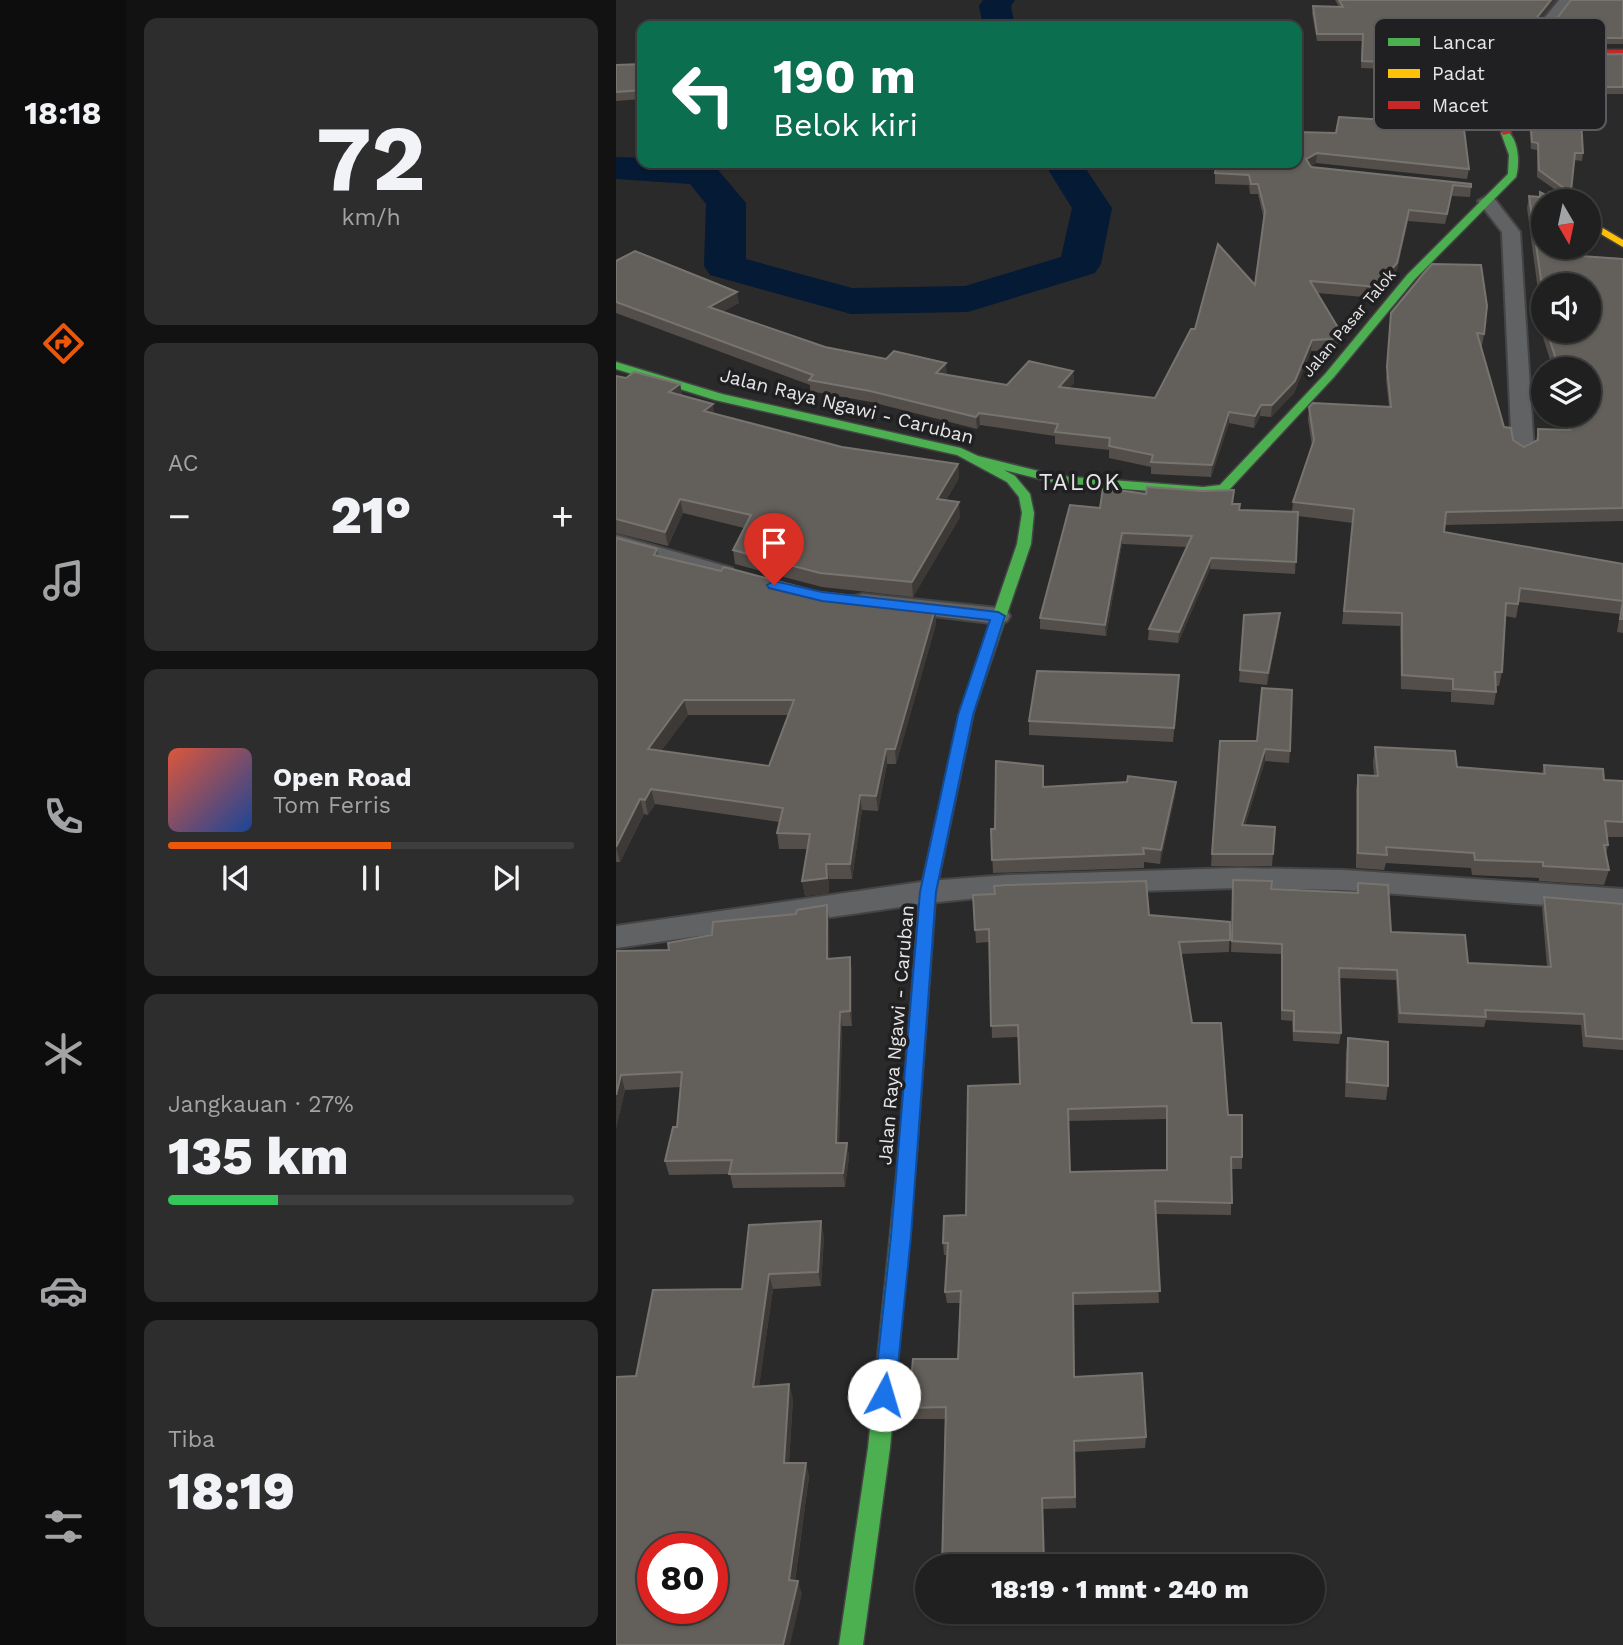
<!DOCTYPE html>
<html lang="id">
<meta charset="utf-8">
<style>
body{margin:0;font-family:"Work Sans",sans-serif;background:#2d2d2d;color:#f1f3f6;height:100vh;display:flex;flex-direction:column;font-size:26px;white-space:nowrap}
*{box-sizing:border-box;margin:0}
p{font-size:23px;color:#a2a3a5}
.icon{flex:none;width:38px;height:38px;fill:none;stroke:currentColor;stroke-width:2;stroke-linecap:round;stroke-linejoin:round}
.map{position:relative;flex:1;overflow:hidden}
.drawer{display:flex;flex-direction:column;gap:18px;padding:18px;background:#121212;width:490px}
.drawer>*{flex:none}
.banner{position:absolute;left:21px;top:21px;width:665px;height:147px;border-radius:14px;box-shadow:0 2px 5px #0004,0 0 0 2px #3d3e3e;background:#0b6e4f;color:#fff;overflow:hidden}
.needle{width:46px;rotate:171deg}
.controls{position:absolute;left:915px;top:189px;display:grid;gap:14px}
.controls a{display:grid;place-items:center;width:70px;height:70px;border-radius:50%;background:#202020;box-shadow:0 2px 5px #0004,0 0 0 2px #3d3e3e;font-size:35px}
.speed{position:absolute;left:21px;top:1533px;display:flex;gap:14px;font-size:35px;font-weight:700;text-align:center}
.speed>*{display:grid;place-content:center;width:91px;height:91px;border-radius:50%;background:#202020;box-shadow:0 2px 5px #0004,0 0 0 2px #3d3e3e;line-height:1}
.speed .limit{border:10px solid #d22;background:#fff;color:#111}
.pin{position:absolute;display:grid;place-items:center;width:60px;height:60px;color:#fff;margin:-72px -30px;border-radius:50% 50% 50% 0;rotate:-45deg;box-shadow:0 0 7px #0007}
.pin .icon{rotate:45deg}
.me{position:absolute;width:77px;margin:-38px;rotate:6deg;stroke-linejoin:round;filter:drop-shadow(0 0 5px #0008)}
.turn{display:flex;align-items:center;gap:24px;height:147px;padding:0 21px;font-size:32px}
.turn .icon{width:91px;height:91px;stroke-width:2.5}
.turn b{display:block;font-size:49px;line-height:60px}
.big{font-size:52px;font-weight:800;line-height:1.1}
.drawer .widget{flex:1;display:flex;flex-direction:column;justify-content:center;gap:10px;min-width:0;padding:0 24px;border-radius:14px;background:#2d2d2d}
.drawer .dial{align-items:center;gap:0}
.dial b{font-size:91px;line-height:1}
.song{display:flex;align-items:center;gap:21px}
.cover{width:84px;height:84px;border-radius:10px;background:linear-gradient(135deg,hsl(10 70% 55%),hsl(220 70% 35%))}
.played{height:7px;border-radius:4px;background:linear-gradient(90deg,#ea580c 55%,#3d3e3e 55%)}
.keys{display:flex;justify-content:space-around;direction:ltr}
.heat{display:flex;justify-content:space-between;align-items:center;font-size:38px;direction:ltr}
.charge{height:10px;border-radius:5px;background:linear-gradient(90deg,#34c759 27%,#3d3e3e 0)}
.trip{position:absolute;left:299px;top:1554px;width:410px;height:70px;border-radius:35px;background:#202020;box-shadow:0 2px 5px #0004,0 0 0 2px #3d3e3e;font-weight:800;line-height:70px;text-align:center}
main{display:flex;flex:1;min-height:0}
.tab-bar{display:flex;flex-direction:column;width:126px;justify-content:space-around;align-items:center;background:#0d0d0d;color:#a2a3a5}
.tab-bar .icon{width:49px;height:49px}
.tab-bar .selected{color:#ea580c}
.tab-bar b{font-size:32px;color:#f1f3f6}
.map>svg:first-child{display:block}
</style>
<main>
<nav class="tab-bar">
<b>18:18</b>
<svg class="icon selected" aria-label="directions" viewBox="0 0 24 24"><path d="M12 3l9 9-9 9-9-9zM9 14v-3h6M13 9l2 2-2 2"/></svg>
<svg class="icon" aria-label="music" viewBox="0 0 24 24"><path d="M9 18V5l10-2v13"/><circle cx="6" cy="18" r="3"/><circle cx="16" cy="16" r="3"/></svg>
<svg class="icon" aria-label="phone" viewBox="0 0 24 24"><path d="M5 4h4l2 5-3 2q2 4 5 5l2-3 5 2v4C11 20 4 13 5 4z"/></svg>
<svg class="icon" aria-label="climate" viewBox="0 0 24 24"><path d="M12 3v18M4 7l16 10M4 17L20 7"/></svg>
<svg class="icon" aria-label="car" viewBox="0 0 24 24"><path d="M5 17H2v-5l4-1 3-4h7l3 4 3 1v5h-3M9 17h6M6 11h13"/><circle cx="7" cy="17" r="2"/><circle cx="17" cy="17" r="2"/></svg>
<svg class="icon" aria-label="filters" viewBox="0 0 24 24"><path d="M4 7h16M4 17h16"/><circle cx="9" cy="7" r="2"/><circle cx="15" cy="17" r="2"/></svg>
</nav>
<section class="drawer">
<div class="widget dial"><b>72</b><p>km/h</p></div>
<div class="widget"><p>AC</p>
<div class="heat"><a>−</a><b class="big">21°</b><a>+</a></div>
</div>
<div class="widget">
<div class="song"><i class="cover"></i><div><b>Open Road</b><p>Tom Ferris</p></div></div>
<div class="played"></div>
<div class="keys"><svg class="icon" aria-label="previous" viewBox="0 0 24 24"><path d="M18 5L8 12l10 7zM5 5v14"/></svg><svg class="icon" aria-label="pause" viewBox="0 0 24 24"><path d="M8 5v14M16 5v14"/></svg><svg class="icon" aria-label="next" viewBox="0 0 24 24"><path d="M6 5l10 7-10 7zM19 5v14"/></svg></div>
</div>
<div class="widget"><p>Jangkauan · 27%</p><b class="big">135 km</b><div class="charge"></div></div>
<div class="widget"><p>Tiba</p><b class="big">18:19</b></div>
</section>
<div class="map">
<svg width="1007" height="1645" viewBox="0 0 1007 1645">
<rect width="100%" height="100%" fill="#2a2a2b"/>
<g fill="none" stroke-linecap="round" stroke-linejoin="round">
<g fill="#051a34" fill-rule="evenodd">
<polygon points="367,0 399,0 395,6 399,26 367,26 363,6"/>
<polygon points="0,157 26,158 26,163 98,165 130,203 130,259 236,288 349,286 445,257 456,208 428,163 466,163 496,208 485,264 479,273 352,312 235,314 94,275 88,266 90,204 74,184 0,179"/>
</g>
<g stroke="#454546" stroke-width="4">
<g id="street">
<polygon points="943,0 958,0 910,59 900,59 900,53"/>
<polygon points="871,196 877,197 904,232 918,451 907,458 896,451 886,232 862,201"/>
<polygon points="0,535 116,568 120,573 116,578 108,580 0,549"/>
<polygon points="247,594 382,608 391,611 394,616 391,621 382,624 238,606 235,601 238,596"/>
<polygon points="622,868 728,870 1007,889 1007,911 728,890 622,888 392,895 312,903 0,948 0,926 312,881 392,875"/>
</g>
</g>
<g stroke="#454546" stroke-width="3">
<g id="fast">
<path d="M 890,130 C 903,139 904,163 900,177 L 799,279 L 718,377 L 612,491 L 587,495 L 443,484 L 388,470 L 399,476 L 414,494 L 418,513 L 415,544 L 358,711 L 351,716 L 344,711 L 401,544 L 406,513 L 403,497 L 391,482 L 341,455 L 99,400 L 0,369 L 0,362 L 106,394 L 345,448 L 362,456 L 443,476 L 587,487 L 604,485 L 710,373 L 791,275 L 892,174 L 893,155 L 885,133 Z"/>
<polygon points="292,1141 299,1144 301,1149 274,1448 247,1645 223,1645 252,1448 283,1149 285,1144"/>
</g>
</g>
<g stroke="#454546" stroke-width="3">
<g id="slow">
<polygon points="973,220 1007,240 1007,247 973,227"/>
<polygon points="351,706 358,711 320,892 301,1149 299,1154 292,1157 285,1154 283,1149 304,892 344,711"/>
</g>
</g>
<g stroke="#454546" stroke-width="3">
<polygon id="jam" points="1007,50 1007,56 919,57 907,58 892,67 889,116 895,133 887,135 879,116 885,64 902,54 919,51"/>
</g>
<use href="#street" fill="#616263" fill-rule="evenodd"/>
<use href="#fast" fill="#4caf50" fill-rule="evenodd"/>
<use href="#slow" fill="#ffc107" fill-rule="evenodd"/>
<use href="#jam" fill="#c62828" fill-rule="evenodd"/>
</g>
<g fill="#534e49" fill-rule="evenodd">
<polygon points="719,0 940,0 900,49 875,64 873,78 827,75 827,80 791,78 792,70 745,68 746,41 701,41 696,13 697,6 723,7"/>
<polygon points="1007,0 1007,44 925,44 926,38"/>
<path d="M 1007,54 L 1007,94 L 984,94 L 985,104 L 984,111 L 964,110 L 967,153 L 966,161 L 958,160 L 955,191 L 951,255 L 1007,258 L 1007,521 L 829,525 L 828,532 L 1007,564 L 1007,633 L 1001,632 L 1004,614 L 903,602 L 900,618 L 889,616 L 886,672 L 883,686 L 880,686 L 880,692 L 878,705 L 835,702 L 835,692 L 785,689 L 784,626 L 726,624 L 737,523 L 682,516 L 679,574 L 594,569 L 562,643 L 532,640 L 533,629 L 571,547 L 506,544 L 490,636 L 424,629 L 424,618 L 484,508 L 530,494 L 617,504 L 623,510 L 676,512 L 677,502 L 696,446 L 692,420 L 693,407 L 773,407 L 770,379 L 775,313 L 868,334 L 866,346 L 864,346 L 888,427 L 897,440 L 908,447 L 920,441 L 922,429 L 946,430 L 940,415 L 973,415 L 973,369 L 937,369 L 923,325 L 925,313 L 911,208 L 913,196 L 923,197 L 924,192 L 930,195 L 941,191 L 921,177 L 921,150 L 915,149 L 910,80 L 901,79 L 901,71 ZM 928,285 L 973,331 L 928,331 Z"/>
<polygon points="26,64 26,99 0,101 0,65"/>
<polygon points="817,120 853,169 851,179 700,163 694,167 855,187 854,197 836,196 829,224 792,221 780,274 760,298 701,293 724,331 723,342 716,350 695,351 678,393 655,417 644,416 638,428 613,423 595,477 535,474 535,467 493,458 493,450 439,444 439,436 364,425 361,429 255,402 194,391 194,385 0,313 0,261 123,303 106,312 209,347 331,375 391,385 457,371 458,383 453,388 539,398 579,329 639,285 648,220 642,194 634,194 633,185 599,184 599,173 720,133 817,123"/>
<polygon points="0,376 64,384 66,396 99,414 226,447 342,464 343,478 330,500 344,517 297,597 206,587 119,564 117,550 128,528 67,513 52,546 0,533"/>
<path d="M 0,538 L 41,549 L 43,556 L 105,571 L 203,592 L 285,607 L 319,609 L 320,624 L 280,764 L 271,764 L 262,811 L 246,810 L 236,879 L 213,879 L 213,893 L 189,896 L 186,881 L 192,849 L 163,849 L 161,833 L 163,822 L 39,804 L 32,815 L 28,814 L 4,862 L 0,862 ZM 72,715 L 173,715 L 153,766 L 45,751 Z"/>
<polygon points="628,615 663,625 651,685 623,682"/>
<polygon points="562,689 557,742 413,735 413,721"/>
<polygon points="604,741 674,751 673,763 649,761 629,825 659,827 656,866 595,866"/>
<polygon points="759,747 841,767 926,773 928,765 988,780 1007,781 1007,837 991,837 992,845 990,854 993,870 988,885 923,881 923,878 856,875 855,868 770,863 768,870 740,868 740,790 742,775 758,776 757,762"/>
<polygon points="560,782 559,796 544,864 528,862 528,868 377,873 375,829 379,829 427,787"/>
<polygon points="742,883 775,932 852,963 931,967 926,908 928,897 1007,904 1007,1050 967,1047 965,1025 870,1020 868,1027 782,1023 780,980 723,978 725,1033 723,1044 677,1041 676,1021 665,1020 665,954 615,952 617,891 655,889 740,893"/>
<path d="M 357,895 L 533,915 L 614,922 L 613,952 L 565,954 L 576,1023 L 612,1115 L 626,1157 L 626,1169 L 615,1169 L 615,1215 L 539,1214 L 543,1303 L 458,1305 L 458,1377 L 530,1437 L 529,1448 L 459,1452 L 460,1508 L 427,1509 L 428,1566 L 326,1566 L 329,1419 L 294,1419 L 292,1408 L 342,1359 L 344,1303 L 331,1303 L 329,1292 L 331,1255 L 328,1255 L 327,1243 L 350,1215 L 404,1084 L 402,1037 L 376,1038 L 373,942 L 360,943 ZM 551,1119 L 551,1170 L 454,1172 L 452,1121 Z"/>
<polygon points="213,920 213,959 234,957 236,972 236,1026 226,1026 223,1143 231,1143 233,1157 229,1187 117,1188 114,1174 53,1175 49,1161 61,1127 65,1087 9,1090 0,1128 0,951 53,950"/>
<polygon points="732,1038 772,1086 770,1100 729,1097 730,1053"/>
<polygon points="208,1236 205,1286 157,1289 143,1386 177,1398 173,1463 190,1463 193,1477 179,1581 186,1594 20,1376 126,1289"/>
</g>
<g fill="#3c3936">
<polygon points="935,0 940,0 900,49 875,64 876,57"/>
<polygon points="701,153 700,163 689,169 690,159"/>
<polygon points="793,210 780,274 760,298 761,287"/>
<polygon points="121,292 123,303 95,318 93,307"/>
<polygon points="724,331 723,342 716,350 717,339"/>
<polygon points="696,340 695,351 678,393 655,417 656,405"/>
<polygon points="330,363 331,375 320,373"/>
<polygon points="457,371 458,383 444,399 443,387"/>
<polygon points="64,384 67,398 53,392"/>
<polygon points="97,404 99,418 88,411"/>
<polygon points="645,405 644,416 638,428 639,416"/>
<polygon points="613,412 613,423 595,477 596,465"/>
<polygon points="363,413 364,425 361,429 360,417"/>
<polygon points="342,464 343,478 322,513 321,499"/>
<polygon points="64,499 67,513 52,546 49,532"/>
<polygon points="343,502 344,517 297,597 296,582"/>
<polygon points="506,533 506,544 490,636 489,625"/>
<polygon points="595,558 594,569 562,643 563,632"/>
<polygon points="319,609 320,624 280,764 279,749"/>
<polygon points="664,613 663,625 651,685 652,673"/>
<polygon points="68,700 72,715 35,764 32,749"/>
<polygon points="270,749 271,764 262,811 260,796"/>
<polygon points="649,749 649,761 625,837 626,825"/>
<polygon points="560,782 559,796 544,864 545,850"/>
<polygon points="35,789 39,804 32,815 29,800"/>
<polygon points="244,795 246,810 236,879 234,864"/>
<polygon points="24,799 28,814 4,862 0,847"/>
<polygon points="210,864 213,879 213,893 189,896 186,881"/>
<polygon points="211,905 213,920 214,973 211,959"/>
<polygon points="234,957 236,972 236,1026 234,1011"/>
<polygon points="224,1012 226,1026 223,1158 220,1143"/>
<polygon points="5,1075 9,1090 0,1128 0,1095"/>
<polygon points="231,1143 233,1157 229,1187 227,1173"/>
<polygon points="205,1221 208,1236 205,1286 202,1272"/>
<polygon points="153,1274 157,1289 141,1401 137,1387"/>
<polygon points="173,1384 177,1398 172,1477 168,1463"/>
<polygon points="190,1463 193,1477 177,1593 173,1580"/>
<polygon points="182,1581 186,1594 174,1645 167,1645"/>
</g>
<g fill="#635f5a" stroke="#777470" stroke-width="2" fill-rule="evenodd">
<polygon points="723,0 935,0 901,42 876,57 874,71 828,68 828,73 792,71 793,63 746,61 747,34 701,34 697,6 727,7"/>
<polygon points="955,0 1007,0 1007,38 926,38"/>
<polygon points="1007,54 1007,87 983,87 985,104 964,103 967,153 959,153 955,191 952,191 923,170 922,143 916,142 911,73 902,73 903,64 921,56"/>
<polygon points="26,64 26,90 0,92 0,65"/>
<polygon points="723,117 818,123 817,120 847,121 853,169 701,153 690,159 695,167 855,184 855,187 837,185 831,214 793,210 781,263 761,287 694,281 724,331 717,339 696,340 679,381 656,405 645,405 639,416 613,412 596,465 535,462 537,455 493,446 494,438 439,432 442,424 363,413 360,417 254,391 193,380 197,375 0,302 0,261 19,251 121,292 93,307 209,347 270,359 278,351 330,363 320,373 391,385 413,361 457,371 443,387 539,398 575,329 579,329 602,244 639,285 649,211 642,184 635,184 633,175 599,173 601,163 681,163 681,132 720,133"/>
<polygon points="955,191 955,201 928,201 928,247 952,247 951,255 1007,259 1007,508 830,512 828,532 1007,564 1007,619 1004,619 1007,601 904,588 902,604 890,603 886,672 879,672 880,692 837,689 837,679 786,675 786,613 728,611 738,509 677,502 698,440 693,407 697,403 775,407 771,367 775,313 808,273 816,264 865,265 871,306 868,334 861,333 888,427 895,428 897,440 908,447 922,440 922,429 954,430 947,415 973,415 973,369 943,369 931,331 973,331 973,285 928,285 928,300 913,196 924,197 924,192 930,195 933,192"/>
<polygon points="18,372 64,384 53,392 97,404 88,411 226,447 342,464 321,499 343,502 296,582 204,573 117,550 135,515 64,499 49,532 0,519 0,376 10,378"/>
<polygon points="531,487 587,491 618,490 616,504 624,504 623,510 682,512 680,562 595,558 563,632 533,629 576,536 506,533 489,625 424,618 454,505 484,508 487,488 530,494"/>
<path d="M 0,538 L 41,549 L 38,555 L 105,571 L 108,567 L 203,592 L 284,601 L 281,607 L 319,609 L 279,749 L 270,749 L 260,796 L 244,795 L 234,864 L 210,864 L 211,878 L 186,881 L 194,834 L 161,833 L 167,808 L 35,789 L 29,800 L 24,799 L 0,847 ZM 68,700 L 178,700 L 153,766 L 32,749 Z"/>
<polygon points="664,613 652,673 624,670 628,615"/>
<polygon points="421,671 563,675 558,728 413,721"/>
<polygon points="646,688 676,690 674,751 649,749 626,825 659,827 657,854 596,854 604,741 641,741"/>
<polygon points="759,747 839,751 841,767 929,774 928,765 987,769 988,780 1007,781 1007,822 989,821 992,845 988,845 993,870 927,866 927,862 859,860 858,853 770,847 771,855 742,853 742,775 762,776"/>
<polygon points="380,761 427,766 427,787 511,782 512,776 560,782 545,850 527,848 528,854 376,860 375,829 379,829"/>
<polygon points="617,880 656,881 655,889 742,893 742,883 772,885 775,932 849,935 852,963 935,967 928,897 1007,904 1007,1039 970,1036 968,1014 869,1010 870,1017 784,1013 781,970 723,968 725,1033 678,1031 678,1011 666,1010 666,944 616,941"/>
<path d="M 530,881 L 533,915 L 614,922 L 614,940 L 563,942 L 576,1023 L 605,1023 L 612,1115 L 626,1115 L 626,1157 L 615,1157 L 616,1203 L 539,1201 L 544,1291 L 457,1293 L 458,1377 L 526,1373 L 530,1437 L 458,1441 L 459,1497 L 426,1498 L 428,1562 L 354,1566 L 326,1566 L 330,1407 L 292,1408 L 297,1359 L 342,1359 L 345,1291 L 329,1292 L 332,1243 L 327,1243 L 328,1216 L 350,1215 L 352,1086 L 404,1084 L 402,1025 L 375,1026 L 373,929 L 359,930 L 357,895 L 379,894 L 378,886 L 391,885 ZM 551,1106 L 551,1170 L 454,1172 L 452,1109 Z"/>
<polygon points="211,905 211,959 234,957 234,1011 224,1012 220,1143 231,1143 227,1173 113,1174 116,1160 49,1161 57,1127 61,1127 66,1072 5,1075 0,1095 0,951 53,950 52,943 96,935 97,922 180,914 181,910"/>
<polygon points="732,1038 772,1042 772,1086 731,1082"/>
<path d="M 205,1221 L 202,1272 L 153,1274 L 137,1387 L 173,1384 L 168,1463 L 190,1463 L 173,1580 L 182,1581 L 167,1645 L 0,1645 L 0,1377 L 20,1376 L 37,1290 L 126,1289 L 133,1225 ZM 37,1549 L 96,1549 L 96,1608 L 37,1608 Z"/>
</g>
<polygon fill="#1a73e8" stroke="#114b97" stroke-width="2" points="158,581 206,592 382,612 389,616 357,715 320,892 295,1236 279,1395 276,1402 268,1405 261,1402 258,1395 275,1236 304,892 342,715 374,620 206,601 153,588 151,585"/>
<g text-anchor="middle" dominant-baseline="central" stroke-width="7" stroke-linejoin="round" paint-order="stroke">
<g font-size="16" fill="#e6e6e7" stroke="#202022">
<text transform="translate(733 323) rotate(-50)">Jalan Pasar Talok</text>
</g>
<g font-size="19" fill="#e6e6e7" stroke="#202022">
<text transform="translate(231 406) rotate(14)">Jalan Raya Ngawi - Caruban</text>
<text transform="translate(280 1035) rotate(-85)">Jalan Raya Ngawi - Caruban</text>
</g>
<g font-size="23" letter-spacing="2" fill="#e6e6e7" stroke="#202022">
<text x="464" y="482">TALOK</text>
</g>
</g>
<rect x="758" y="18" width="232" height="112" rx="10" fill="#202022" stroke="#5b5b5d" stroke-width="2"/>
<rect x="772" y="38" width="32" height="8" fill="#4caf50"/>
<rect x="772" y="69" width="32" height="9" fill="#ffc107"/>
<rect x="772" y="101" width="32" height="8" fill="#c62828"/>
<g font-size="19" fill="#e6e6e7">
<text x="816" y="49">Lancar</text>
<text x="816" y="80">Padat</text>
<text x="816" y="112">Macet</text>
</g>
</svg>
<div class="controls">
<a><svg class="needle" viewBox="-14 -14 28 28"><path d="M0-13l5 13h-10z" fill="#e53935"/><path d="M0 13l5-13h-10z" fill="#a2a3a5"/></svg></a>
<a><svg class="icon" aria-label="sound" viewBox="0 0 24 24"><path d="M4 9h4l5-4v14l-5-4H4zM17 9q2 3 0 6"/></svg></a>
<a><svg class="icon" aria-label="layers" viewBox="0 0 24 24"><path d="M12 4l9 5-9 5-9-5zM3 14l9 5 9-5"/></svg></a>
</div>
<div class="speed"><div class="limit">80</div></div>
<div class="pin" style="left:158px;top:585px;background:#d93025"><svg class="icon" aria-label="arrive" viewBox="0 0 24 24"><path d="M6 21V4h12l-3 4 3 4H6"/></svg></div>
<svg class="me" style="left:268px;top:1395px" viewBox="-20 -20 40 40"><circle r="19" fill="#fff"/><path d="M0-13L10 11 0 6-10 11z" fill="#1a73e8"/></svg>
<div class="trip">18:19 · 1 mnt · 240 m</div>
<div class="banner">
<div class="turn"><svg class="icon" aria-label="left" viewBox="0 0 24 24"><path d="M17 20v-9H6M10 6l-5 5 5 5"/></svg><div><b>190 m</b>Belok kiri</div></div>
</div>
</div>
</main>
